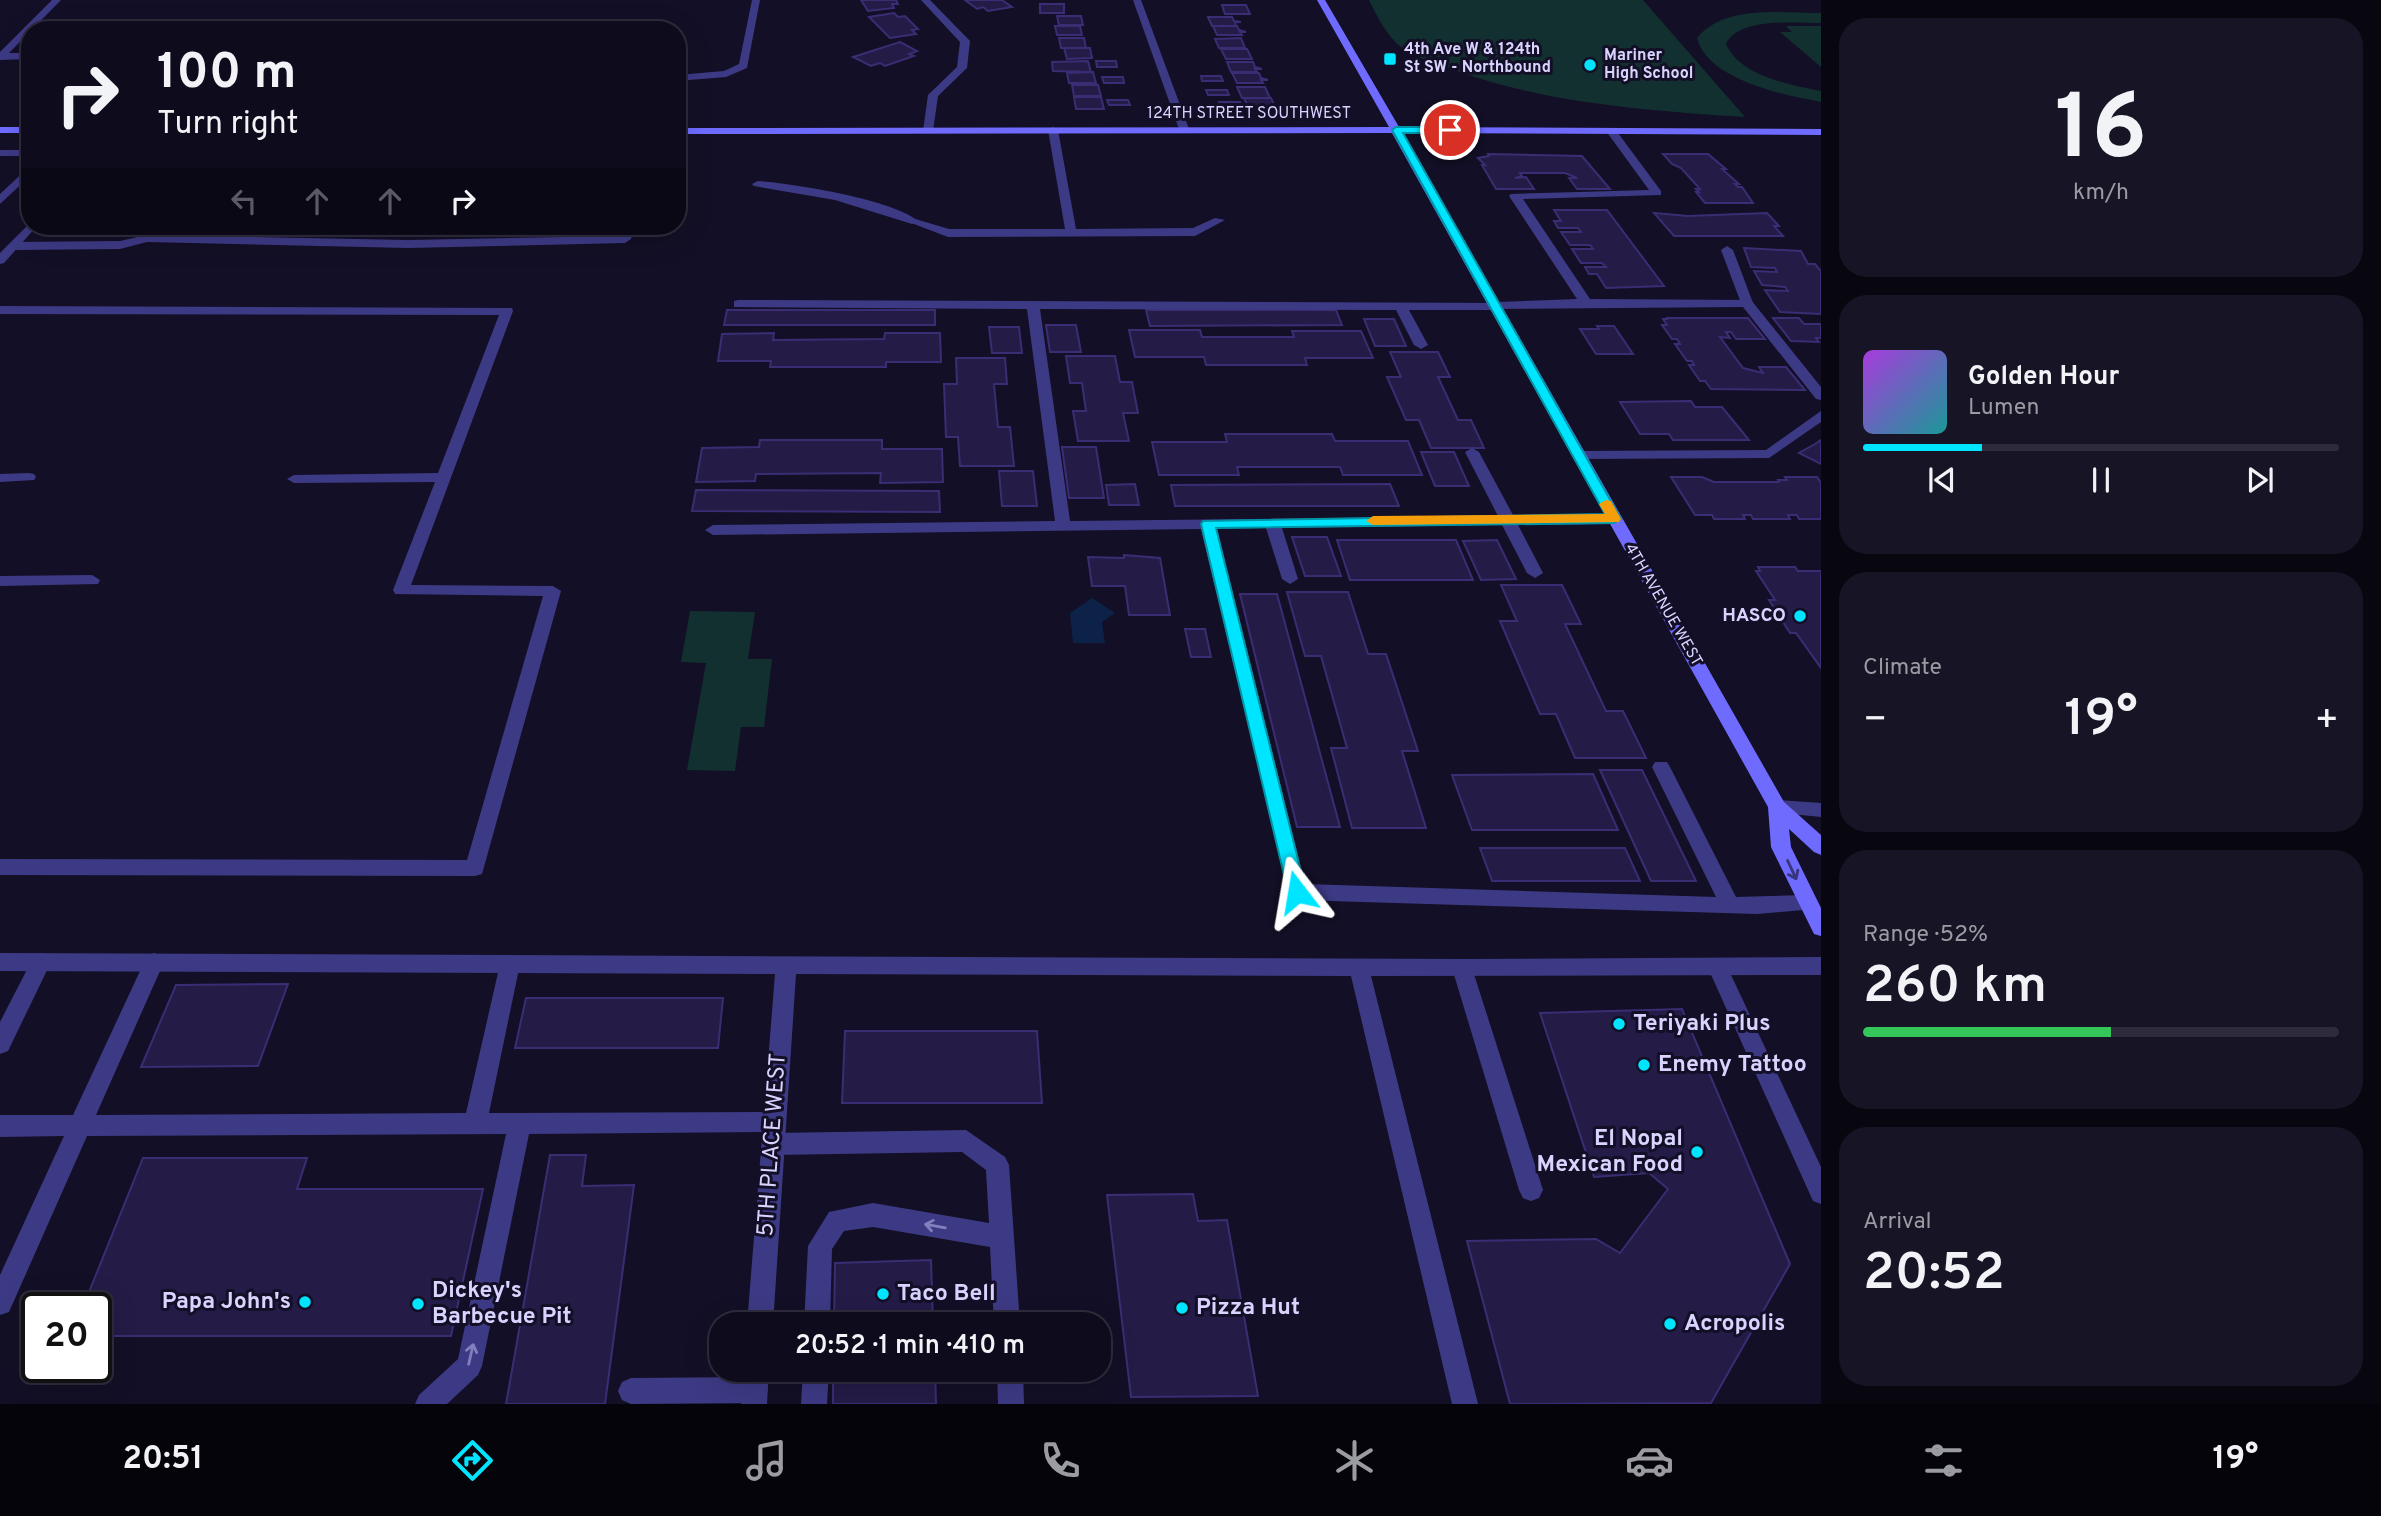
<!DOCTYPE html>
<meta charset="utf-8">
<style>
body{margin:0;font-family:Overpass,sans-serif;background:#171425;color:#f1f3f6;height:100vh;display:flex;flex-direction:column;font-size:26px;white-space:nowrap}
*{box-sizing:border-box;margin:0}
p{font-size:23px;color:#9b9ba3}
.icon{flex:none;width:38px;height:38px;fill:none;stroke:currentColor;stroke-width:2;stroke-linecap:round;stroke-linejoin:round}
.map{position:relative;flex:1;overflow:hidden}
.drawer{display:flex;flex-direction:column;gap:18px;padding:18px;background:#08060f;width:560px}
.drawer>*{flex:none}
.top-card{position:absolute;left:21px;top:21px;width:665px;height:214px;border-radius:28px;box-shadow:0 7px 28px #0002,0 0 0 2px #2e2b3b;background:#0e0b1c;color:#f1f3f6;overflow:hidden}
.speed{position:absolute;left:21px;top:1292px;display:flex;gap:14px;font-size:35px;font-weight:700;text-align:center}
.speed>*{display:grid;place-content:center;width:91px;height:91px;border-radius:50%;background:#0e0b1c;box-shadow:0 7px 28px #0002,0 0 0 2px #2e2b3b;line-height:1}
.speed .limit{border:4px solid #111;border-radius:10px;background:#fff;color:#111}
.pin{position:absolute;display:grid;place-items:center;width:60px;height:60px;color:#fff;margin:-30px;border:4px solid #fff;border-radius:50%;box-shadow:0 2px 7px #0007}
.me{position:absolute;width:77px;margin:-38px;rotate:346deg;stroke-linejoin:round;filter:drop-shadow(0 0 5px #0008)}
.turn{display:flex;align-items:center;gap:24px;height:147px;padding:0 21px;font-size:32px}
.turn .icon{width:91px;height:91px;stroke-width:2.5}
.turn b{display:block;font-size:49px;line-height:60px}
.lanes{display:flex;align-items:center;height:66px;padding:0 21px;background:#0003;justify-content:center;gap:35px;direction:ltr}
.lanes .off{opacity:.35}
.big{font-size:52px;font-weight:600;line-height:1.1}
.drawer .card{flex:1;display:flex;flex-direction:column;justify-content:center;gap:10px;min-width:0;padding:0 24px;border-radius:28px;background:#171425}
.drawer .dial{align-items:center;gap:0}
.dial b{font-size:91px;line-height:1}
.song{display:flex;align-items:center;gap:21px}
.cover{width:84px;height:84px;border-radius:10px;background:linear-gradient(135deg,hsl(280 70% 55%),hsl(180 70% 35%))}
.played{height:7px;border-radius:4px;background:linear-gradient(90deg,#00e5ff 25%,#2e2b3b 25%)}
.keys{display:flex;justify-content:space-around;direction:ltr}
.heat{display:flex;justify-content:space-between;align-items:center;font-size:38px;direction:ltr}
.charge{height:10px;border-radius:5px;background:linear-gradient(90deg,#34c759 52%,#2e2b3b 0)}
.trip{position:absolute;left:709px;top:1312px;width:402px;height:70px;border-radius:28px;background:#0e0b1c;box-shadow:0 7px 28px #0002,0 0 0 2px #2e2b3b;font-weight:600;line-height:70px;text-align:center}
.dock{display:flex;height:112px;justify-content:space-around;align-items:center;background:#06040b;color:#9b9ba3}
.dock .icon{width:49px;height:49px}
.dock .on{color:#00e5ff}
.dock b{font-size:32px;color:#f1f3f6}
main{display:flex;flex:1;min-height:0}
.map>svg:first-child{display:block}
</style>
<main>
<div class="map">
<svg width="1821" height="1404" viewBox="0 0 1821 1404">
<rect width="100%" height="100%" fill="#130f26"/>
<g fill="#12302f">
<path d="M 1369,0 L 1643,0 L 1745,117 C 1643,110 1537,103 1441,65 C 1429,60 1411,56 1402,48 C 1386,35 1378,18 1369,0 Z"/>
<path d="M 1821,13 L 1821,23 C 1795,23 1739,17 1726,44 C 1741,77 1789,84 1821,91 L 1821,102 C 1783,95 1708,80 1697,38 C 1724,4 1782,13 1821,13 Z"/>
<polygon points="1786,26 1821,26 1821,67 1780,32 1792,32"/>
<polygon points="690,611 755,612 748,659 772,659 764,727 741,727 735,771 687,770 706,663 681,662"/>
</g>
<polygon fill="#0c2248" points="1092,598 1115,613 1102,622 1105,643 1073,643 1070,613"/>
<g fill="#241b47" stroke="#3b2d73" stroke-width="2">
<polygon points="861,0 896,0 898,4 892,4 894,8 868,11"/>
<polygon points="965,0 1002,0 1012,7 988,11 983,7 977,9"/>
<rect x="1040" y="4" width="24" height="9"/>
<polygon points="1222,5 1246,5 1250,14 1225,14"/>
<polygon points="894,13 898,17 905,16 918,29 912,30 916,34 890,38 869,17"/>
<polygon points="1057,16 1081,16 1083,25 1059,25"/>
<polygon points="1208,17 1232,17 1234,21 1241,22 1235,22 1236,26 1212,26"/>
<polygon points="1055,26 1080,26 1082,35 1057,35"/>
<polygon points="1213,26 1237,26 1239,30 1246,32 1240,32 1242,35 1217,35"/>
<polygon points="1059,38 1084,38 1086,48 1061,48"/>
<polygon points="1241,38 1245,48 1219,48 1215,39"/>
<polygon points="900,42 917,51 909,54 914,56 885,66 880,63 871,66 853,57"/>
<polygon points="1064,48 1090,48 1092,58 1067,59"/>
<polygon points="1221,49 1247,49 1252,59 1226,59"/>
<polygon points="1088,61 1091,72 1053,71 1052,62"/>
<polygon points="1096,61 1116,61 1117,67 1097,67"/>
<polygon points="1227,62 1253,62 1255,67 1262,69 1255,69 1257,72 1231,72"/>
<polygon points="1093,72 1096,83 1069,83 1067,73"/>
<polygon points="1232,73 1259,73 1261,78 1268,80 1261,80 1263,83 1237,83"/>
<polygon points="1201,76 1221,76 1223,81 1202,81"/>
<polygon points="1102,77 1123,77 1124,83 1104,83"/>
<polygon points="1072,85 1098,85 1101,96 1074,96"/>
<polygon points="1237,87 1265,87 1270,98 1242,98"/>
<polygon points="1206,90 1227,90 1229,95 1208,95"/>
<polygon points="1074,97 1101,97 1104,109 1076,109"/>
<polygon points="1244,98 1271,98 1276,109 1249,109"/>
<polygon points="1107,100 1128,100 1130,105 1109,105"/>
<polygon points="1219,102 1240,102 1243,107 1221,107"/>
<polygon points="1488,154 1582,156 1610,189 1577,189 1569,178 1577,178 1565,173 1520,173 1522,176 1515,178 1526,177 1534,189 1496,189 1482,165 1485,165 1478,158 1489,156"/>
<polygon points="1663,154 1708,154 1726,169 1722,169 1739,184 1735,184 1738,187 1742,187 1753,203 1705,203 1696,192 1699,192 1696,189 1700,189 1681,168 1672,164"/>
<polygon points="1554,210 1607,210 1664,286 1606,288 1597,274 1589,274 1585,267 1606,267 1602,263 1581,263 1572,249 1593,249 1590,245 1570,245 1561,232 1581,232 1578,228 1558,228 1554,221 1561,221"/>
<polygon points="1654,213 1688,216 1767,213 1779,226 1774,226 1783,236 1674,236"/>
<polygon points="1744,248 1801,251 1808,264 1815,264 1821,271 1821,314 1780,312 1765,290 1788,291 1785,287 1762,285 1754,271 1777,272 1775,268 1751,267"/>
<polygon points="727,310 935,310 935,325 724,325"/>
<polygon points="1146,310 1336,310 1342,325 1150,326"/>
<polygon points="1666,318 1748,318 1765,339 1736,339 1731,332 1726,332 1730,338 1720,337 1743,368 1763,373 1759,367 1786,367 1805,390 1711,389 1705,381 1700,381 1689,365 1694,365 1692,361 1687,361 1675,344 1680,344 1677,339 1672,339 1662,325 1667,325 1663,319 1668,319"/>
<polygon points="1773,318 1799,318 1804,324 1821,324 1821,338 1816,338 1819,342 1791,341"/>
<polygon points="1364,319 1394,319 1406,346 1375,346"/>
<polygon points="1046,325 1076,325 1081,352 1050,352"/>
<polygon points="1597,326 1614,326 1633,354 1596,354 1580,329 1599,329"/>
<polygon points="989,327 1019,327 1022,353 992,353"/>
<polygon points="1129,330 1200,330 1202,337 1294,337 1292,331 1361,331 1373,358 1305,358 1307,365 1206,365 1204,357 1135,357"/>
<polygon points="774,333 773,340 884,339 885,333 940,333 941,362 886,362 886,367 770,367 771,361 718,361 722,334"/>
<polygon points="1390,352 1438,352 1450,377 1438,377 1458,420 1471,420 1484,448 1431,448 1419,420 1406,420 1387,377 1401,377"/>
<polygon points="1066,356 1115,356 1120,382 1132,382 1138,413 1123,413 1129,441 1078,441 1073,411 1086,411 1082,383 1070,383"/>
<polygon points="956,358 1005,358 1007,384 994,384 998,427 1010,427 1014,466 960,466 958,437 946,437 944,384 957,384"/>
<polygon points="1691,401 1695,407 1722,407 1749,440 1673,440 1669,434 1640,434 1620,402"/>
<polygon points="1225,434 1332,434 1335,441 1408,441 1422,475 1343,475 1340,467 1237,467 1239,475 1159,475 1152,442 1227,442"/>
<polygon points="760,440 882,440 882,449 942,449 943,482 880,483 881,473 756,474 755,481 696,482 702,448 759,447"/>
<polygon points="1821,440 1821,464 1799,453 1815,444"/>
<polygon points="1062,447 1096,447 1104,498 1069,498"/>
<polygon points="1421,452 1454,452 1469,486 1435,486"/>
<polygon points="999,471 1033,471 1037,506 1002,506"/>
<polygon points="1671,477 1702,477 1714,482 1779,482 1778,480 1787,480 1785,477 1817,477 1821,483 1821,519 1799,519 1797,515 1788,515 1790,519 1753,519 1751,515 1743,515 1745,519 1714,519 1712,515 1695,515"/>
<polygon points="1135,484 1139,505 1109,505 1106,485"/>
<polygon points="1390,484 1399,506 1175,506 1171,485"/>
<polygon points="696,490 939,491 940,512 692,511"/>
<polygon points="1292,537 1327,537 1341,576 1305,576"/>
<polygon points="1337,540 1456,540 1473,580 1350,580"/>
<polygon points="1497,540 1516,579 1481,580 1463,541"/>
<polygon points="1124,555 1160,558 1170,615 1129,615 1125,586 1092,586 1088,557 1124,558"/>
<polygon points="1758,567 1795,567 1798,571 1821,571 1821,668 1796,633 1790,633 1769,600 1775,600 1756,571 1760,571"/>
<polygon points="1501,585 1562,585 1581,624 1565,624 1606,711 1623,711 1646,758 1575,758 1556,714 1540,714 1500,621 1517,621"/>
<polygon points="1287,592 1348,592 1368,654 1386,654 1418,751 1402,751 1426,828 1352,828 1331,748 1347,748 1321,656 1305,656"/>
<polygon points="1240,594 1277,594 1340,827 1297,827"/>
<polygon points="1185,629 1205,629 1211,657 1191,657"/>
<polygon points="1600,770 1642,770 1696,881 1651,881"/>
<polygon points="1593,774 1618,830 1472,830 1452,775"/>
<polygon points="1480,848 1625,848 1640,881 1492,881"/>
<polygon points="288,984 258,1066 141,1067 176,985"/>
<polygon points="526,998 723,998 718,1048 515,1048"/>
<polygon points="1682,1009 1790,1264 1711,1403 1510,1404 1467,1241 1596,1239 1620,1253 1668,1189 1649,1173 1594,1177 1540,1013"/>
<polygon points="845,1031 1037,1031 1042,1103 842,1103"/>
<polygon points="550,1155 586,1155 582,1186 634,1185 605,1404 506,1404"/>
<polygon points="143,1158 307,1158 297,1189 483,1189 451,1336 96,1336 96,1307 83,1307"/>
<polygon points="1193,1194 1198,1221 1227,1220 1258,1396 1131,1397 1107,1195"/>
<polygon points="931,1260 933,1325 834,1325 835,1263"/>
<polygon points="833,1370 935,1370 936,1404 833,1404"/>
</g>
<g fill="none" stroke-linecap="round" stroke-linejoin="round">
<g fill="#3d3a85" fill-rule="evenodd">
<polygon points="52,0 61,0 9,53 30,53 30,59 0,60 0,52"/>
<polygon points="752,0 760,0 747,68 726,77 677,81 677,75 724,71 739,64"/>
<rect x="0" y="150" width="30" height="6"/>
<polygon points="30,166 30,176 0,204 0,194"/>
<path d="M 758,181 C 794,184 891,199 918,221 L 912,224 L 835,200 L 754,186 L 752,184 Z"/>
<polygon points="146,226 158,226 154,235 408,240 620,236 623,226 635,226 631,239 625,243 408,248 147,242 120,249 13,250 7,246 13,242 120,241 142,236"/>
<polygon points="1727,246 1733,250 1753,303 1751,306 1743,306 1741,303 1721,250"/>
<polygon points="738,300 1500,303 1500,309 1496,310 1409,310 1428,345 1421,349 1414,345 1396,310 1040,309 1070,521 1498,516 1465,452 1472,448 1479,452 1513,515 1619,516 1622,519 1614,524 1518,525 1543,573 1535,578 1527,573 1502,525 1282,528 1298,579 1290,584 1282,579 1266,528 1217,529 1305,884 1716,897 1652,767 1655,762 1667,762 1670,767 1736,897 1807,895 1814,897 1817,903 1814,909 1757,914 1297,900 1290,898 1201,529 713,535 705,530 713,525 1055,521 1027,309 734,307 734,301"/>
<polygon points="0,306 512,308 513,311 411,585 553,586 561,591 482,874 475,876 0,875 0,859 467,860 543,596 395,594 393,590 435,482 294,483 287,479 294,475 438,473 499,315 0,314"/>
<polygon points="29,473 34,474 36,477 34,480 0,482 0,474"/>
<polygon points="92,575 100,580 98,584 0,586 0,576"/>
<polygon points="1777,800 1821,803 1821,817 1770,812 1768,807 1770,802"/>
<polygon points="41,953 48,956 51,962 8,1051 0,1054 0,1022 34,956"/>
<polygon points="154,953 161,956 164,962 96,1115 466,1113 500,964 503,958 510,955 517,958 520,964 489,1113 774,1112 782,1115 785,1122 782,1129 774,1132 529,1134 482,1366 478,1375 447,1404 415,1404 419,1395 458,1359 506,1134 87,1136 9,1312 0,1315 0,1275 64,1136 0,1137 0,1115 73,1115 147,956"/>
<polygon points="1462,959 1469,962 1472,968 1543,1190 1539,1198 1531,1201 1523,1198 1519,1190 1452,968 1455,962"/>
<polygon points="1718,959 1725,962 1821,1167 1821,1204 1813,1201 1708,968 1711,962"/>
<polygon points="966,1130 1005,1157 1009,1165 1020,1325 994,1325 990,1247 873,1227 844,1231 832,1249 830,1325 804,1325 808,1246 829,1212 873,1203 989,1223 986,1170 962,1152 773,1155 765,1152 762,1144 765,1136 773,1133"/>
<polygon points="803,1370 829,1370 827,1404 801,1404"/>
<polygon points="997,1370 1023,1370 1024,1404 998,1404"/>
<polygon points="755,1377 764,1381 768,1390 764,1399 755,1403 631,1404 622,1400 618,1391 622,1382 631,1378"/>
</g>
<g fill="#3d3a85" fill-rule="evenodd">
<polygon points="921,0 930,0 970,41 967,68 938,96 933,131 928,134 923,131 928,95 957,67 960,42"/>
<polygon points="1133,0 1141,0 1189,129 1188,131 1179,129"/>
<polygon points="1053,127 1058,130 1076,229 1193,228 1215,218 1225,220 1195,236 948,237 906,221 912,218 949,229 1065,229 1048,130"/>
<polygon points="1607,129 1615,129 1661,191 1661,195 1523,199 1590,299 1751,300 1821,387 1821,400 1816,399 1743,307 1492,309 1492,303 1496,302 1577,299 1509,196 1511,194 1649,190 1606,131"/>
<polygon points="30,223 30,226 37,226 4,263 0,264 0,253"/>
<polygon points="1821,411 1821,422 1769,458 1578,459 1571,455 1578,451 1766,450"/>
<polygon points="0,953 1462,959 1821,957 1821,975 1371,976 1478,1404 1452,1404 1351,976 796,974 773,1325 747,1325 775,974 0,971"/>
<polygon points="743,1370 769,1370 767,1404 741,1404"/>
</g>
<g fill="#6f6bff" fill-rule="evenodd">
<polygon points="1317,0 1325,0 1399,127 1821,129 1821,135 1403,133 1784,802 1821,835 1821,855 1814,852 1789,829 1791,847 1821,908 1821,936 1814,934 1771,847 1768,807 1392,133 677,134 677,128 1389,127"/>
<rect x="0" y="127" width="30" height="6"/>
</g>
</g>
<defs><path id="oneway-shaft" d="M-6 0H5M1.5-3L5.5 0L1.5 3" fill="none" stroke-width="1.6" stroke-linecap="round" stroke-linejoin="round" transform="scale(1.75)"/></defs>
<use stroke="#38347d" href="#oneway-shaft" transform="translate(1792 870) rotate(65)"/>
<g stroke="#837fbc">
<use href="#oneway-shaft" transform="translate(935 1226) rotate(-170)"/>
<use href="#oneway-shaft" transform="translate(471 1354) rotate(-77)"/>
</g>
<polygon fill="#00e5ff" stroke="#0095a6" stroke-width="2" points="1396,127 1450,127 1455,130 1450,133 1403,133 1621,519 1614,523 1216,528 1306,892 1303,897 1297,899 1290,897 1288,892 1201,524 1203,521 1605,514 1392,130"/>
<polygon fill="#f59e0b" points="1606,500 1611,501 1621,519 1619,522 1373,525 1366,521 1373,516 1605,514 1599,504"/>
<g fill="#00e5ff" stroke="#130f26" stroke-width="2.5">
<rect x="1383" y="52" width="14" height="14" rx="3.5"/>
<circle cx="1590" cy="65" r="7"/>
<circle cx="1800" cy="616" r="7"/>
<circle cx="1619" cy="1024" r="7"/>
<circle cx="1644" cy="1065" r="7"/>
<circle cx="1697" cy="1152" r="7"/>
<circle cx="883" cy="1294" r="7"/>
<circle cx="305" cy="1302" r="7"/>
<circle cx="418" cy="1304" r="7"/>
<circle cx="1182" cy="1308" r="7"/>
<circle cx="1670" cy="1324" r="7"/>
</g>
<g text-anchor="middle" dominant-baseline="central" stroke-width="6" stroke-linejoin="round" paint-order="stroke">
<g font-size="16" font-weight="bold" fill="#d9d4ff" stroke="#130f26" text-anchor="start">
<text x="1404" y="50">4th Ave W &amp; 124th<tspan x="1404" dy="18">St SW - Northbound</tspan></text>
<text x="1604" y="56">Mariner<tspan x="1604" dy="18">High School</tspan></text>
</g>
<g font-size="16" fill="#d9d4ff" stroke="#130f26">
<text x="1249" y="114">124TH STREET SOUTHWEST</text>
<text transform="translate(1663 605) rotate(60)">4TH AVENUE WEST</text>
</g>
<g font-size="19" font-weight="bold" fill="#d9d4ff" stroke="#130f26" text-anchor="end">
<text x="1786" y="616">HASCO</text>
</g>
<g font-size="23" font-weight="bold" fill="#d9d4ff" stroke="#130f26" text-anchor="start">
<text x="1633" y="1024">Teriyaki Plus</text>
<text x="1658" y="1065">Enemy Tattoo</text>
<text x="1683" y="1139" text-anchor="end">El Nopal<tspan x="1683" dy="26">Mexican Food</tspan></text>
<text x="432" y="1291">Dickey's<tspan x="432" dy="26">Barbecue Pit</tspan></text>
<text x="897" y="1294">Taco Bell</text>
<text x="291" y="1302" text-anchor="end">Papa John's</text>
<text x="1196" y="1308">Pizza Hut</text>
<text x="1684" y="1324">Acropolis</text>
</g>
<g font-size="23" fill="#d9d4ff" stroke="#130f26">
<text transform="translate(773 1145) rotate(-86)">5TH PLACE WEST</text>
</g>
</g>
</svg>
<div class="speed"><div class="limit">20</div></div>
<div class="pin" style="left:1450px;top:130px;background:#d93025"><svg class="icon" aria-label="arrive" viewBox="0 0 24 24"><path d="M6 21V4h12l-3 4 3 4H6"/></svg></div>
<svg class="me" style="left:1297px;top:892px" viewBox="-20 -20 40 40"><path d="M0-17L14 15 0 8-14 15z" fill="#00e5ff" stroke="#fff" stroke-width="4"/></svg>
<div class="trip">20:52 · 1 min · 410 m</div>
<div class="top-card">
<div class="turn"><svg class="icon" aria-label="right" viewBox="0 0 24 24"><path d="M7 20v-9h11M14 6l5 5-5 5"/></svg><div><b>100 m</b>Turn right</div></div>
<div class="lanes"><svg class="icon off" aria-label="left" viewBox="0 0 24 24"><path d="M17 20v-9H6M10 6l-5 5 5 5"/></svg><svg class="icon off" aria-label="ahead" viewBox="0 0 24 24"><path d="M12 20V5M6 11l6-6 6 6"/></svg><svg class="icon off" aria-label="ahead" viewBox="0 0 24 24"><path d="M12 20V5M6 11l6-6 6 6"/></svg><svg class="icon" aria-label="right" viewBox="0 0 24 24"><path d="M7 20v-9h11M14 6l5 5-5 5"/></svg></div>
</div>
</div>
<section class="drawer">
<div class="card dial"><b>16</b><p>km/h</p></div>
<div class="card">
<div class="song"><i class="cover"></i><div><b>Golden Hour</b><p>Lumen</p></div></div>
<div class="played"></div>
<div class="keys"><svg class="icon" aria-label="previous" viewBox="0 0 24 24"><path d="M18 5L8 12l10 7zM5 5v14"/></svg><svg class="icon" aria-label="pause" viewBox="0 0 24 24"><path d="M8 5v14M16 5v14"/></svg><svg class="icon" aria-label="next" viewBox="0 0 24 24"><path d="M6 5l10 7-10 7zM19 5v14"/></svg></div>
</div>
<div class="card"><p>Climate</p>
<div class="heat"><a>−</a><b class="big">19°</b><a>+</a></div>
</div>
<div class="card"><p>Range · 52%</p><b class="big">260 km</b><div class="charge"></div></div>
<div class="card"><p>Arrival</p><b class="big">20:52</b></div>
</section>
</main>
<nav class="dock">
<b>20:51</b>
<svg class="icon on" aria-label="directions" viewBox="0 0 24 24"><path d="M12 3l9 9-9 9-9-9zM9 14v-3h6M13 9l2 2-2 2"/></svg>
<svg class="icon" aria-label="music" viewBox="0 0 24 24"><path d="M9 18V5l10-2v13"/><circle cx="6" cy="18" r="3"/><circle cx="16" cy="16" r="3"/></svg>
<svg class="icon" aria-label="phone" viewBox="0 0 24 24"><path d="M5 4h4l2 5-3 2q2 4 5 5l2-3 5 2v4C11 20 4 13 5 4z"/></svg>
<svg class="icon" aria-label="climate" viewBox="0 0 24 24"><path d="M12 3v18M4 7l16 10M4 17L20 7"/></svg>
<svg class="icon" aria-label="car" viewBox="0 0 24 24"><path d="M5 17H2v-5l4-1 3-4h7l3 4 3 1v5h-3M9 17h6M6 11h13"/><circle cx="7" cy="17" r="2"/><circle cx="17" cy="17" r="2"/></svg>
<svg class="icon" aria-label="filters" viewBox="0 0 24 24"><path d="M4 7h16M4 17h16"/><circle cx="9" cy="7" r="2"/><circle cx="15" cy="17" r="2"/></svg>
<b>19°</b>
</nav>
